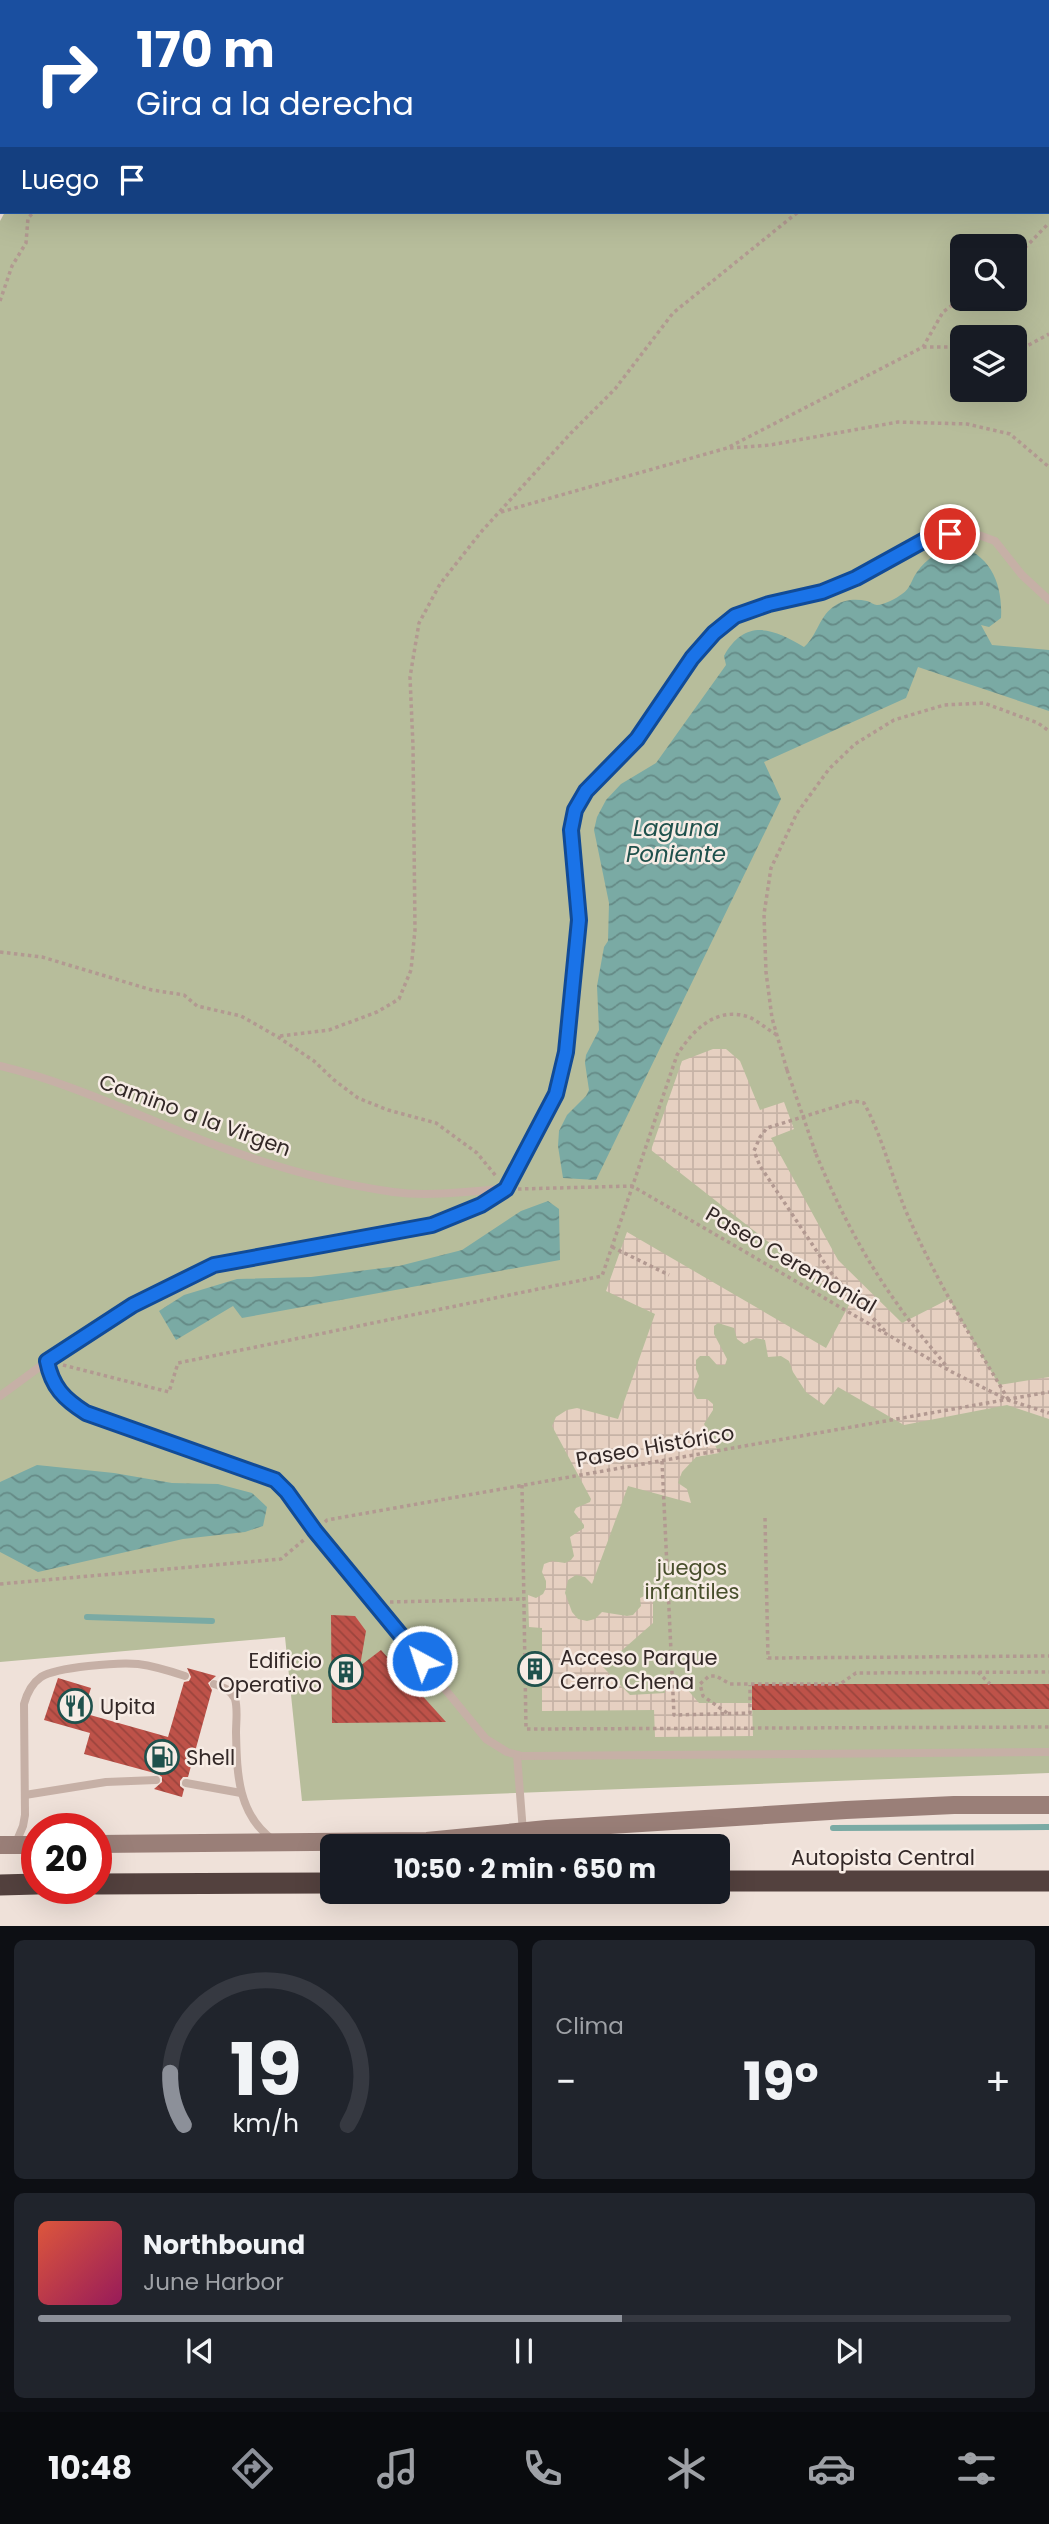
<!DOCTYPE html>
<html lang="es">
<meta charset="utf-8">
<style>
body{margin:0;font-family:Poppins,sans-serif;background:#20242c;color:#f1f3f6;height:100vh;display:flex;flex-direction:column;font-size:26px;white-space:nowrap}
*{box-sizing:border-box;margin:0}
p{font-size:23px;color:#9ea1a6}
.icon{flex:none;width:38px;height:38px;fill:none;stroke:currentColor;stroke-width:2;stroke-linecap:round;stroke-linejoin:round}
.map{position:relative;height:1926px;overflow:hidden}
.details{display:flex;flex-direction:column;gap:14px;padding:14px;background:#0d0f14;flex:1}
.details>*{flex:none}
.top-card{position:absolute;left:0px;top:0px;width:1050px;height:214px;box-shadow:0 7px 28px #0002;background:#1a4fa0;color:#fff;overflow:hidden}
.tools{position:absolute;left:950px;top:234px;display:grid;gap:14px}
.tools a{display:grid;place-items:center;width:77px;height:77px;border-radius:10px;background:#171b24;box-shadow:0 7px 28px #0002;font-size:35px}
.speed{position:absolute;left:21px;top:1813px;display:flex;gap:14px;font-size:35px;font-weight:700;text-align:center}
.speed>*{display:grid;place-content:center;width:91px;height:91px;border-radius:50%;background:#171b24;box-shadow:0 7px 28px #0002;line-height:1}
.speed .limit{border:10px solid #d22;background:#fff;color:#111}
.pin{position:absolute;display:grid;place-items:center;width:60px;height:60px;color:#fff;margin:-30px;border:4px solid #fff;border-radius:50%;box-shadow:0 2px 7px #0007}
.me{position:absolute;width:77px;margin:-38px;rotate:320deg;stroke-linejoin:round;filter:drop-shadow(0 0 5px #0008)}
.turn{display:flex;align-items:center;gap:24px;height:147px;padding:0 21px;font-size:32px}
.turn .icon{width:91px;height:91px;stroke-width:2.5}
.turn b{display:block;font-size:49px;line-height:60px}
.then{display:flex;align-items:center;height:66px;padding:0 21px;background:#0003;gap:14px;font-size:26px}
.big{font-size:52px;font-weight:700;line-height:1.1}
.details .card{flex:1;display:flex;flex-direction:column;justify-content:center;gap:10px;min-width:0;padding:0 24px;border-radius:10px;background:#20242c}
.details .dial{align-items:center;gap:0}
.dial svg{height:182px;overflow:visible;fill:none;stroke:#363941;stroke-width:7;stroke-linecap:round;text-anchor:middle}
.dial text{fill:#f1f3f6;stroke:none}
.song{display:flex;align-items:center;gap:21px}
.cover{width:84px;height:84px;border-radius:10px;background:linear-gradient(135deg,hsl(10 70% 55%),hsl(330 70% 35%))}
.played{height:7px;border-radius:4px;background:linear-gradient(90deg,#8c9099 60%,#363941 60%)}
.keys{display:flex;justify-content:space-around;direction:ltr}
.heat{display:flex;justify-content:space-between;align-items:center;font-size:38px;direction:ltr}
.details .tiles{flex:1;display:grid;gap:14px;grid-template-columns:1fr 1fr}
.card:last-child{grid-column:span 2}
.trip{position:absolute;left:320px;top:1834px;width:410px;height:70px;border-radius:10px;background:#171b24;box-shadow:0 7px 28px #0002;font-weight:700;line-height:70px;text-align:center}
.tab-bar{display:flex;height:112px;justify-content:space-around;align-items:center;background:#090b0e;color:#9ea1a6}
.tab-bar .icon{width:49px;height:49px}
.tab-bar .current{color:#8c9099}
.tab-bar b{font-size:32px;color:#f1f3f6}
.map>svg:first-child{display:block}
</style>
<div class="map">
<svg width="1049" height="1926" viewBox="0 0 1049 1926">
<defs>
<pattern id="plaza-grid" width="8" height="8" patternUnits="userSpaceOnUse" patternTransform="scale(1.75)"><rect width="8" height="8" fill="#e6d0c1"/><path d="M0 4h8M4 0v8" fill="none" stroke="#c6b3a6"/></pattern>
<pattern id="water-waves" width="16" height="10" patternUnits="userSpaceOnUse" patternTransform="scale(1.75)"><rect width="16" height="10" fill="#7aaaa4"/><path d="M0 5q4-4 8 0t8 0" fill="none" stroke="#658a86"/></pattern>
<pattern id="building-back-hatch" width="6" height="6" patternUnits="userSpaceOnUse" patternTransform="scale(1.75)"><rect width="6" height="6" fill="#be5249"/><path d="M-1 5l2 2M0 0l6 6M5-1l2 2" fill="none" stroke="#9b443d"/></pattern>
</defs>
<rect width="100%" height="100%" fill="#efe1d9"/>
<path fill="#b7bd9b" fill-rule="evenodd" d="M 126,0 L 1049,0 L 1049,1773 L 302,1801 L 285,1637 L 0,1662 L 0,221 L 5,212 L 1048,212 L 1048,2 L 125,2 ZM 962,247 L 1015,247 L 1015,299 L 962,299 ZM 962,338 L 1015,338 L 1015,390 L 962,390 Z"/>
<polygon fill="url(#plaza-grid)" points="713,1049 726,1049 740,1061 760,1110 784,1102 794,1129 771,1138 838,1260 902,1323 949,1299 999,1385 1049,1377 1049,1419 1007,1405 904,1425 838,1387 824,1405 806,1392 793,1372 789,1361 781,1356 768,1357 765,1340 756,1338 744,1344 737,1339 734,1328 718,1323 714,1326 714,1334 727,1359 725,1365 717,1365 709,1356 700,1356 696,1360 696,1369 699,1376 693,1392 697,1399 707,1399 713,1404 713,1410 704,1424 719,1453 696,1457 682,1472 678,1483 687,1489 691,1503 628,1486 592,1584 585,1577 576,1575 568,1580 565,1593 572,1612 578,1619 587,1621 595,1619 602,1612 627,1616 633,1615 641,1606 640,1598 653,1592 653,1623 603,1667 630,1695 665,1693 665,1679 684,1678 686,1688 699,1703 752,1703 753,1736 655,1737 654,1710 542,1711 542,1628 529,1627 528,1595 536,1598 543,1594 546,1588 546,1581 542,1572 544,1564 552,1561 565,1563 571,1560 574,1556 570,1537 584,1528 584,1525 574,1512 576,1508 590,1502 591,1499 552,1426 556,1417 567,1410 577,1408 618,1419 655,1314 606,1291 627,1232 826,1348 849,1305 651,1150 682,1061"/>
<g fill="url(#water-waves)">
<path d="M 956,545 C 991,554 1003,585 1001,618 L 989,627 L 981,625 L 992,645 L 1049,650 L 1049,711 L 918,667 L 906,698 L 764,762 L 781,799 L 596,1180 L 563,1178 L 558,1146 L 559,1131 L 567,1115 L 586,1096 L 589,1090 L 585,1063 L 586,1055 L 599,1030 L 597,986 L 604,947 L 608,941 L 609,903 L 594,830 L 597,817 L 606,800 L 621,784 L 656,763 L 726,665 L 724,656 C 745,618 773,628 804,647 C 818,635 819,615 836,605 C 845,599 857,599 867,601 C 871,602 874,605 877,605 C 884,605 897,598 902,594 C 911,588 911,580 917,572 C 927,558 939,551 956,545 Z"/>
<polygon points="548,1201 559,1209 560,1260 242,1318 233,1306 176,1340 159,1311 184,1295 237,1279 311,1277 399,1266 462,1250 521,1211"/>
<polygon points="37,1465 114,1473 172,1483 218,1484 252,1493 267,1507 263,1526 245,1532 183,1539 38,1572 0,1552 0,1482"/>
</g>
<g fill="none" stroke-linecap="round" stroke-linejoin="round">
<g stroke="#7aaaa4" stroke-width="6">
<polyline points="87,1617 212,1621"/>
<polyline points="833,1828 1049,1827"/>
</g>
</g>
<g fill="url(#building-back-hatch)">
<polygon points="331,1615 355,1616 366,1631 360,1666 381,1650 446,1722 332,1723"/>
<polygon points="187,1668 216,1676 208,1683 212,1690 188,1777 183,1777 180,1781 180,1786 184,1789 182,1797 154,1789 162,1782 162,1777 158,1774 84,1754 90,1733 44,1720 58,1678 91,1688 83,1713 168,1737 184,1682 189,1681 191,1677"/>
<polygon points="752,1684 1049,1684 1049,1709 752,1710"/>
</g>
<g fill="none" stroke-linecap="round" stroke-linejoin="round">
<g stroke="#b29991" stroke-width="3.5" stroke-dasharray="3.5 3.5" stroke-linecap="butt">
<polyline points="89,0 90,2"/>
<polyline points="104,2 104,0"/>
<polyline points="253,2 255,0"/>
<polyline points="912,2 913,0"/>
<polyline points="0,177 2,175"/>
<polyline points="1015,258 1049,223"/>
<polyline points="0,301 12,266 26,243 28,218 34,212"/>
<polyline points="923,347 962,347"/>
<polyline points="1015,347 1025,347 1049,334"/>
<polyline points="730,448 770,445 898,422 967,424 1010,434 1049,467"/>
<polyline points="501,512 727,448 923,347 943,312 962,298"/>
<polyline points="0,952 42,957 152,990 184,995 197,1006 241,1016 278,1037 314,1061 334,1080 358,1098 388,1110 436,1123 477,1153 496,1176"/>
<polyline points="280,1036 329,1030 377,1012 399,999 411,970 415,930 413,746 410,677 419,623 440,584 481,532 571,433 615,389 673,313 798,212"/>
<polyline points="787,1070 772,1018 766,972 764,914 771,868 797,813 829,769 855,744 894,720 944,705 984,703 1038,723 1049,731"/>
<path d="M 816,1154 C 838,1207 864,1258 898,1305 C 913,1327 931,1347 948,1368"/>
<polyline points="518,1189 632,1186 950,1371 1008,1400 1049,1413"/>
<polyline points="612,1247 669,1275"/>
<path d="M 885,1331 L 832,1274 L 760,1166 L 754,1151 L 760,1137 L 767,1128 L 854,1101 L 864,1103 C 882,1136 891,1174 905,1209 C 933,1275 971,1337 1008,1399"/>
<path d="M 63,1365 L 169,1392 L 178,1363 L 602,1276 L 677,1055 C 693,1030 716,1006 749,1017 C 758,1021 768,1030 777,1035"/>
<polyline points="662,1461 674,1715 750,1713 750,1685"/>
<polyline points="522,1485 526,1729 1049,1727"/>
<polyline points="765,1518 768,1658 1049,1656"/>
<polyline points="325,1522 327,1520 1049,1392"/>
<polyline points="0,1584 281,1559 306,1538"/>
<polyline points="390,1602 524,1599"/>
<polyline points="978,1672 990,1684"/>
<polyline points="727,1713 703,1696 700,1684 709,1676 716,1676 730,1684 840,1684 856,1673 1049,1672"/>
</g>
<g stroke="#c6b0a6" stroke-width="8">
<path d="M 0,1066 C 80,1085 152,1123 229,1150 C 282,1169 338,1184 393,1192 C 431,1197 467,1191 504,1189"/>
<path d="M 47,1361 C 52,1387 64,1399 86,1413 L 275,1480 L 287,1492 L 315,1531 L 486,1739 L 507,1752 L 522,1756 L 1049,1752"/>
<polyline points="0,1396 68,1346 133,1305 214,1265 432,1225 481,1205 505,1189 556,1094 566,1052 579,920 578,893 571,846 575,810 586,791 637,739 692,658 714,633 735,616 769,604 822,592 856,578 923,541 950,534 973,533 995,541 1022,575 1049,600"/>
<path d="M 214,1684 C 223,1687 231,1690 235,1699 C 238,1709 236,1722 236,1732 C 237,1772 237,1814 273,1840"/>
<polyline points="517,1755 523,1832"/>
<polyline points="186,1783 241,1793"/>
<polyline points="25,1795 106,1782 156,1780"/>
<path d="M 15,1845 L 23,1826 L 25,1815 L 24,1704 C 27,1693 31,1684 41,1677 C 57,1667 119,1662 138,1664 C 154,1666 170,1671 185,1676"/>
</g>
<g stroke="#9a7f78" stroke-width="18">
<polyline points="96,1844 427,1841 547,1829 846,1810 954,1805 1049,1805"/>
<polyline points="0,1845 37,1845"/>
</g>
<g stroke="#53413e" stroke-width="21">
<polyline points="718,1881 1049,1881"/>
<polyline points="96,1884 332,1883"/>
<polyline points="0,1885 37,1884"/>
</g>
<polyline stroke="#b29991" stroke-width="3.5" stroke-dasharray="3.5 3.5" stroke-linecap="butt" points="787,1070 816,1154"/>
</g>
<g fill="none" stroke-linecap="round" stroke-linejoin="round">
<g stroke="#114b97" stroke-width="18">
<path id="route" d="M 422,1661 L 315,1531 L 287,1492 L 275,1480 L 86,1413 C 64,1399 52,1387 47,1361 L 133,1305 L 214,1265 L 432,1225 L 481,1205 L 506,1189 L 556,1094 L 566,1052 L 579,920 L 571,830 L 575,810 L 586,791 L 637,739 L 692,658 L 714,633 L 735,616 L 769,604 L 822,592 L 856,578 L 923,541 L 950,534"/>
</g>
<use href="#route" stroke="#1a73e8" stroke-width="12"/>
</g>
<defs>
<g id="building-ring" transform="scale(1.75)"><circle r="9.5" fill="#f7ece5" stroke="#1f514c" stroke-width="1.5"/><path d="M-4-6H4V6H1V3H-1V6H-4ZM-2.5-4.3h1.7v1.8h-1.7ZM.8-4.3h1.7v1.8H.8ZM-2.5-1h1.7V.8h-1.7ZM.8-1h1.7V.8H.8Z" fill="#1f514c"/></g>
<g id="restaurant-ring" transform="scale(1.75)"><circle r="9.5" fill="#f7ece5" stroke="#1f514c" stroke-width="1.5"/><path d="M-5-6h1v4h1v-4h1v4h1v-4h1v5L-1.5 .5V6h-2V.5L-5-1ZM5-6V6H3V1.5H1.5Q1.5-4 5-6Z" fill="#1f514c"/></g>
<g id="fuel-ring" transform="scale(1.75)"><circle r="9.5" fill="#f7ece5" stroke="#1f514c" stroke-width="1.5"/><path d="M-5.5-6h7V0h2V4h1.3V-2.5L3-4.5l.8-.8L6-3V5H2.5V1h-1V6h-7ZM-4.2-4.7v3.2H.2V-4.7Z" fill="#1f514c"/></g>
</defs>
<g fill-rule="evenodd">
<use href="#building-ring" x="535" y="1669"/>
<use href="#building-ring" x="346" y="1672"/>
<use href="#restaurant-ring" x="75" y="1706"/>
<use href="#fuel-ring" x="162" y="1757"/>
</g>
<g text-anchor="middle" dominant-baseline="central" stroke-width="5" stroke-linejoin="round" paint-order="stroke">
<g font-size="21" fill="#332827" stroke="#f7ece5">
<text transform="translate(195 1115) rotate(20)">Camino a la Virgen</text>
<text transform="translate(791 1260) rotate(30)">Paseo Ceremonial</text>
<text transform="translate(655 1446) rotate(-10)">Paseo Histórico</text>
<text x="883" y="1857">Autopista Central</text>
</g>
<g font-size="21" fill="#484f2c" stroke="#f7ece5">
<text x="692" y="1567">juegos<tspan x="692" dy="24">infantiles</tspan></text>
</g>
<g font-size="21" fill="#332827" stroke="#f7ece5" text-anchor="start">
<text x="560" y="1657">Acceso Parque<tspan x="560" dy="24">Cerro Chena</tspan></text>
<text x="322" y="1660" text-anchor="end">Edificio<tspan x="322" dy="24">Operativo</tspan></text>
<text x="100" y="1706">Upita</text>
<text x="186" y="1757">Shell</text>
</g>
<g font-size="23" font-style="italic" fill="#1f514c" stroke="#f7ece5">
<text x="676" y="828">Laguna<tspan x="676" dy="26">Poniente</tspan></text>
</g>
</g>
</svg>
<div class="tools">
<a><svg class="icon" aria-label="search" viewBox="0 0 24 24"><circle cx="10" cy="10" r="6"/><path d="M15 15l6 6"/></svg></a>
<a><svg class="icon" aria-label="layers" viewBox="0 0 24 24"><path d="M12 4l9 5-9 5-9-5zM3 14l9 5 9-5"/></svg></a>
</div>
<div class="speed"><div class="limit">20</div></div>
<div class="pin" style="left:950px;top:534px;background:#d93025"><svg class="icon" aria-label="arrive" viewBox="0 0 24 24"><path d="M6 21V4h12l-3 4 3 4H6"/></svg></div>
<svg class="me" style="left:422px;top:1661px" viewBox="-20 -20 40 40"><circle r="17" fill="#1a73e8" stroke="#fff" stroke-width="3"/><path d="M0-11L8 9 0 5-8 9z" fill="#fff"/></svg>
<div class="trip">10:50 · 2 min · 650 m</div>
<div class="top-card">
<div class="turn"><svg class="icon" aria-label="right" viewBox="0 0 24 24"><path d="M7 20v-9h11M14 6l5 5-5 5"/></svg><div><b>170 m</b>Gira a la derecha</div></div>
<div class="then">Luego<svg class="icon" aria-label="arrive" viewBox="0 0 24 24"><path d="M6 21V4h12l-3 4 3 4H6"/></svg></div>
</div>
</div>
<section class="details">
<div class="tiles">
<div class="card dial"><svg viewBox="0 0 100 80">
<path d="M14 69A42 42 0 1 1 86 69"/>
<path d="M14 69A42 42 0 0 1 8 46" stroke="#8c9099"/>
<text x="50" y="56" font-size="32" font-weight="700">19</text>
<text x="50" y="72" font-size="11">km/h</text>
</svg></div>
<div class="card"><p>Clima</p>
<div class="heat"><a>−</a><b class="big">19°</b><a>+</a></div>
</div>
<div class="card">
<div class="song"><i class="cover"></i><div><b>Northbound</b><p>June Harbor</p></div></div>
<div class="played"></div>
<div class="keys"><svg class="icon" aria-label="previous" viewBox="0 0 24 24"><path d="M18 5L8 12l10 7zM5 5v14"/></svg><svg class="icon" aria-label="pause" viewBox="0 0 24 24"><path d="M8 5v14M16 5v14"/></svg><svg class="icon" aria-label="next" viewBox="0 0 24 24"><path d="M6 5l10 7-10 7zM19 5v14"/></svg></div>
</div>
</div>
</section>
<nav class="tab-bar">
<b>10:48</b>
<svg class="icon current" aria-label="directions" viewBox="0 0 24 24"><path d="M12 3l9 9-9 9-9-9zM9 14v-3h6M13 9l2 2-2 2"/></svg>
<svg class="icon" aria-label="music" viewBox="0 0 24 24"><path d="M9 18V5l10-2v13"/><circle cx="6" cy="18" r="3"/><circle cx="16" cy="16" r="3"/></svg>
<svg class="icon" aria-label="phone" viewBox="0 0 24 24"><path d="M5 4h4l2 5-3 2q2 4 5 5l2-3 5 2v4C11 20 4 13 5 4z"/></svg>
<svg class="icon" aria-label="climate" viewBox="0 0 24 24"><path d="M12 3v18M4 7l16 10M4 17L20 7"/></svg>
<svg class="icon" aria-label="car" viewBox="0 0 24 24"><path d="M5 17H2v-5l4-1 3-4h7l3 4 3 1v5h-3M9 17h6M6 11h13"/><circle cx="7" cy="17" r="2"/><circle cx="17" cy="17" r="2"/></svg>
<svg class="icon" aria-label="filters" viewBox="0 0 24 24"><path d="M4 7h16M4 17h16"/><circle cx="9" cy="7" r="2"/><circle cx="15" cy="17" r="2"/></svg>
</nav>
